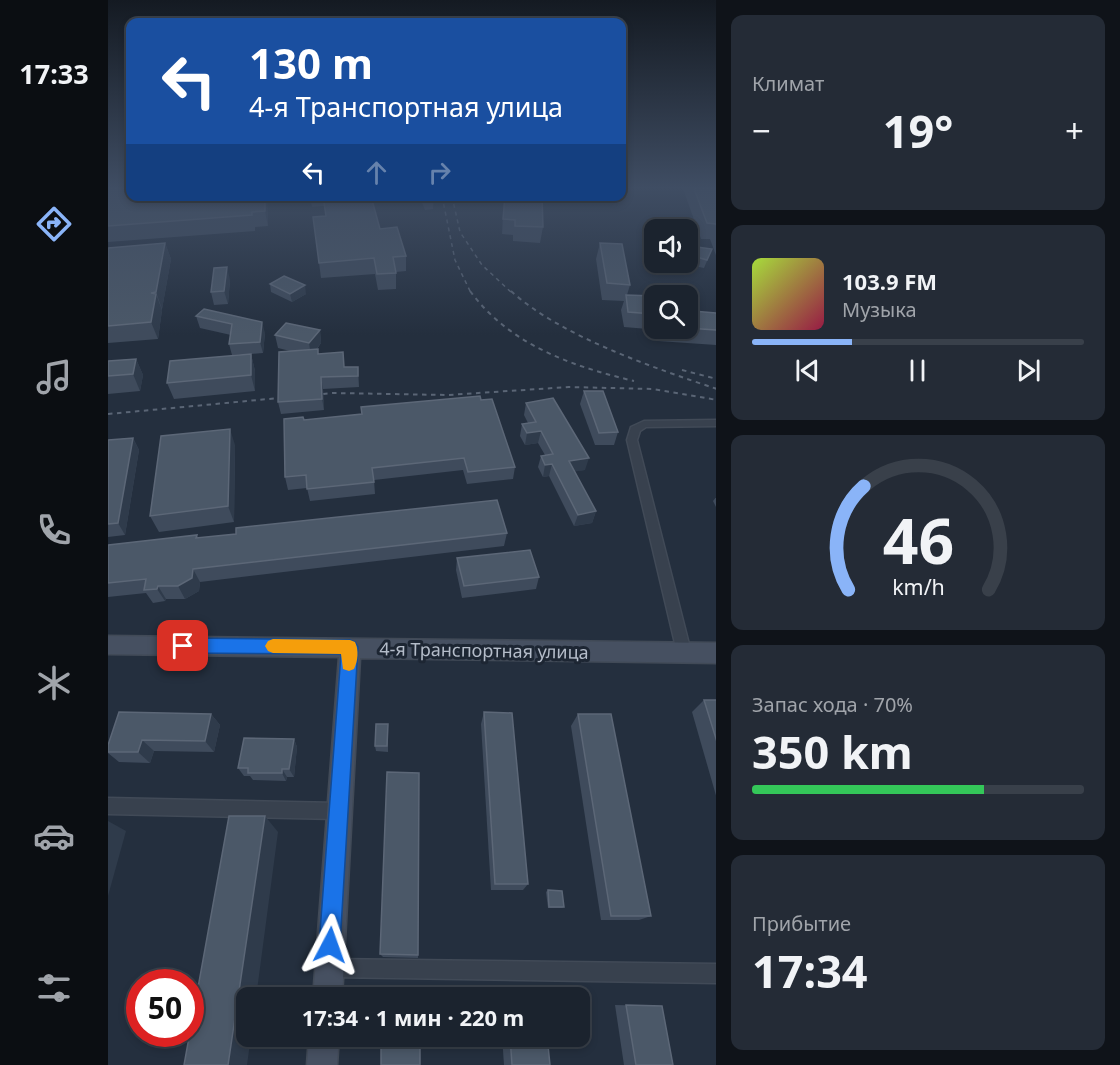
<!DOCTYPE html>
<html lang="ru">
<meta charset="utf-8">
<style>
body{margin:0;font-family:"Noto Sans",sans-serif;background:#242b36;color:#f1f3f6;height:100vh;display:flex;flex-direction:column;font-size:22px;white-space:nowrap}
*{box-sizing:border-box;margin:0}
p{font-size:20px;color:#a0a4aa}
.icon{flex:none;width:33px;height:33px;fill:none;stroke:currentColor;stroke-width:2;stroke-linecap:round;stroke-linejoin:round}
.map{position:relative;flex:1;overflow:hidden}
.side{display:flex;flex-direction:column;gap:15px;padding:15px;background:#0f1319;width:404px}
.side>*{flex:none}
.banner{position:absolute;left:18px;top:18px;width:500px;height:183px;border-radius:12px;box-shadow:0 3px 9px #0003,0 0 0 2px #39404a;background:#1a4fa0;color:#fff;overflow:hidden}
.controls{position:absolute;left:536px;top:219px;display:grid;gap:12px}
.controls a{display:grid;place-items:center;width:54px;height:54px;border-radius:12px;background:#1b232e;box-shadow:0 3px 9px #0003,0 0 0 2px #39404a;font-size:30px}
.speed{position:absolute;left:18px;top:969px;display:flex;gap:12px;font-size:30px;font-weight:700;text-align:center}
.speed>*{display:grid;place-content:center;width:78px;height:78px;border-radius:50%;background:#1b232e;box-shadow:0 3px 9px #0003,0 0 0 2px #39404a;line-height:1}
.speed .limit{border:9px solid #d22;background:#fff;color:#111}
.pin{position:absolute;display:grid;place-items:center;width:51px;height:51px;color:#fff;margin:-26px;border-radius:12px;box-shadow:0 3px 9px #0006}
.me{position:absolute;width:66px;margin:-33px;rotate:4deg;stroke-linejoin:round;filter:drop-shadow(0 0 4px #0008)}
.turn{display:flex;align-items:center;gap:21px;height:126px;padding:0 24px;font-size:27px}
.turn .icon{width:78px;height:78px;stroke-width:2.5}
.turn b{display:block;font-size:42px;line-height:51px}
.lanes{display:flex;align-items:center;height:57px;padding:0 24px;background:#0003;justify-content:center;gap:30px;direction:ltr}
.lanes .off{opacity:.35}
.big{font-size:45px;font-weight:700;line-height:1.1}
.side .card{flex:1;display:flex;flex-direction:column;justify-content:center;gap:9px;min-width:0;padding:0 21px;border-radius:12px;background:#242b36}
.side .dial{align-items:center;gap:0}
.dial svg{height:156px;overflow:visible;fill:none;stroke:#39404a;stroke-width:7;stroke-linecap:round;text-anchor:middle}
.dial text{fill:#f1f3f6;stroke:none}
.song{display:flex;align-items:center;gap:18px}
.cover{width:72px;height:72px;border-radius:9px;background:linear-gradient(135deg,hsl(80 70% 55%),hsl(340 70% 35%))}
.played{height:6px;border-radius:3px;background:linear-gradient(90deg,#8ab4f8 30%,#39404a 30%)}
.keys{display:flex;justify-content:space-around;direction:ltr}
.heat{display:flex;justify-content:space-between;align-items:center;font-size:33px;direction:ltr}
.charge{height:9px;border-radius:4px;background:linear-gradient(90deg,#34c759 70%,#39404a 0)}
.trip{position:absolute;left:128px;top:987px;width:354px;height:60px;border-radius:12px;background:#1b232e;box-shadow:0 3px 9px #0003,0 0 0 2px #39404a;font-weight:700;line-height:60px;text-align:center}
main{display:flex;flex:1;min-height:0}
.dock{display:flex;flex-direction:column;width:108px;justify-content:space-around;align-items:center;background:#0b0e12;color:#a0a4aa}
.dock .icon{width:42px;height:42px}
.dock .active{color:#8ab4f8}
.dock b{font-size:27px;color:#f1f3f6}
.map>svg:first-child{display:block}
</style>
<main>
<nav class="dock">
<b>17:33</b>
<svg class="icon active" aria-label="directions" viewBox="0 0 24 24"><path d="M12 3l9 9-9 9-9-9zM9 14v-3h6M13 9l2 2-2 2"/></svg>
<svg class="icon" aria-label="music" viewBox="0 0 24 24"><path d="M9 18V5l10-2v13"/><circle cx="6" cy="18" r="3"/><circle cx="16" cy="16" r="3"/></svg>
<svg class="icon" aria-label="phone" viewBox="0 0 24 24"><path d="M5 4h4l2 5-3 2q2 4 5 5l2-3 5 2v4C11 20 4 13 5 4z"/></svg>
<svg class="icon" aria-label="climate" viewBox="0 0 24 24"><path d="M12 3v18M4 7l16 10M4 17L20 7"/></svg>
<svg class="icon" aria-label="car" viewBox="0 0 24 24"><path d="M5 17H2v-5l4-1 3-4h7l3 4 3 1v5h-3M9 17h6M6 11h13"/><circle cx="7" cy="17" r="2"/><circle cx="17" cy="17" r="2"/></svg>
<svg class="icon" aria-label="filters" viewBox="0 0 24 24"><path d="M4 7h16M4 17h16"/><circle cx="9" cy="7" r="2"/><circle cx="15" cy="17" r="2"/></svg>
</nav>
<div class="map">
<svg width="609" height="1065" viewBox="0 0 609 1065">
<rect width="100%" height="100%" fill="#242f3e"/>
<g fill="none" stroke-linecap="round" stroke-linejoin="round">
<g stroke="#414a57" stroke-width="3">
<g id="minor">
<polygon points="609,420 609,426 538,427 532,431 529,440 583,652 581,656 576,658 571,656 569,652 519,440 523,427 536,421"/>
<polygon points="0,798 230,803 236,805 238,811 236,817 230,819 0,814"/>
<polygon points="220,959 609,964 609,983 220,977 213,975 211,968 213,961"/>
</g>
</g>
<g stroke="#414a57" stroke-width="3">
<g id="secondary">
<polygon points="0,636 609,643 609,663 252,658 234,998 205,998 231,657 0,654"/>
<polygon points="201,1036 231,1036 229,1065 199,1065"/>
</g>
</g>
<use href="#minor" fill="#38414e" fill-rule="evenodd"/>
<use href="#secondary" fill="#465061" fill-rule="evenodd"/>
<g stroke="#5a6575" stroke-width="1.5" stroke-dasharray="4 4" stroke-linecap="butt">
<polyline points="334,196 347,260 363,293"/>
<polyline points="344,196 352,232 374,265 404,293"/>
</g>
<g stroke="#5a6575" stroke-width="2" stroke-dasharray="4.5 4.5" stroke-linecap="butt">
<path d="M 362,291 C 402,345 463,366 526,381"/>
<path d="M 403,291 C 452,336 546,368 609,389"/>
<polyline points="574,370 609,379"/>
<polyline points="0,414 225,393 340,395 461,387 545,389 609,400"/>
</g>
</g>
<g fill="#3f4b5c">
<polygon points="0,186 22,196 159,196 160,226 147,227 147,231 0,242"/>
<polygon points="574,186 609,186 609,258 602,239 593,239"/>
<polygon points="202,196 310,196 264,201 272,229 298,256 298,271 288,272 288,289 270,290 267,274 213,278 205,217 218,216 216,206 204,207"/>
<polygon points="313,196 326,196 325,209 317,210 313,200"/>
<polygon points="396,196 434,196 435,227 432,243 405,241 405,235 394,234"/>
<polygon points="541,233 546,233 546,257 540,257 537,245"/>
<polygon points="57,243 63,259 54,309 54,310 50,339 0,343 0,248"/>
<polygon points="492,243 522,285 519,295 546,296 546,328 579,328 579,296 585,311 609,313 609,345 550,341 549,339 542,338 540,329 516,327 513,310 516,301 494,300 488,259"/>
<polygon points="604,249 596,268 581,265 585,256"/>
<polygon points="122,280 120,304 106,305 103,292"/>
<polygon points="162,284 198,294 184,302 163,292"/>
<polygon points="96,309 157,333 155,353 143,354 147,371 147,391 66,399 59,383 140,354 124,355 121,344 123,335 92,328 88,316"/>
<polygon points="212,330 213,343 209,349 210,353 237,367 250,367 251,387 215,389 216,410 173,414 170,402 182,351 170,348 167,335"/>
<polygon points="28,359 35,375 32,391 0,394 0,361"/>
<polygon points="476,391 510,432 506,445 487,445 472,404"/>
<polygon points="373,400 407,467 405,479 359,484 355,470 266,480 267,494 202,501 199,488 180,490 177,477 196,420 253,414"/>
<polygon points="418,403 477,470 466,471 488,511 484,523 466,526 441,476 435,477 430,467 433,456 437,455 430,443 417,445 412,436 414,424 420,423 416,415"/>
<polygon points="25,438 31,450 17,535 0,537 0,440"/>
<polygon points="127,445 126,522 51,532 42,516"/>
<polygon points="609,496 609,509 605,501"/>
<polygon points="399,533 396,546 92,582 91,591 77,599 58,599 57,601 45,603 38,593 0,597 0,545 89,535 90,538"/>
<polygon points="349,558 431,577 428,589 354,598 348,570"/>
<polygon points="596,700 609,700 609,799 584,712"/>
<polygon points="376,712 420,884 415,890 383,890 373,724"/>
<polygon points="103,714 112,725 106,752 46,751 42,763 11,762 0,753 0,745"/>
<polygon points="470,714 543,916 531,920 493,920 463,726"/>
<polygon points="280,724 280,752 268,751 267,746"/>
<polygon points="186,739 189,747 186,777 179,777 178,781 145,780 142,776 136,776 130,768"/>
<polygon points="440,890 456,907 454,908 440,908 438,892"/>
<polygon points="272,954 310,955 310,958 275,957"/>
<polygon points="507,1005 554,1006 565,1065 516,1065"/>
<polygon points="394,1036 439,1036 442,1065 396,1065"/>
</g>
<g fill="#2f3b4b">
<polygon points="157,196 159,196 160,226 157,211"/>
<polygon points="57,243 63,259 54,309 48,292"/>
<polygon points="119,267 122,280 120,304 116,291"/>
<polygon points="197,285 198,294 184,302 182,294"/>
<polygon points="48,294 54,310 50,339 43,322"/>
<polygon points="154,322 157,333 155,353 152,342"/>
<polygon points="212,330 213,343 203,356 201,343"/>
<polygon points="143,354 147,371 147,391 143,375"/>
<polygon points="28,359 35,375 32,391 25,374"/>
<polygon points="213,377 215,389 216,410 214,399"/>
<polygon points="122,429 127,445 126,522 120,506"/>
<polygon points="433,431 430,443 417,445 419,433"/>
<polygon points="25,438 31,450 17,535 10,523"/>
<polygon points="481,458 477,470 457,473 461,461"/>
<polygon points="444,464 441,476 435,477 437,465"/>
<polygon points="488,511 484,523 466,526 470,515"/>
<polygon points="85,569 92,582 91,591 77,599 70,586"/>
<polygon points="50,586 58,599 57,601 49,589"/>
<polygon points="103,714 112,725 106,752 97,741"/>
<polygon points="186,739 189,747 186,777 181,769"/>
<polygon points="34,740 46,751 42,763 30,752"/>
<polygon points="174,769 179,777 178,781 174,773"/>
<polygon points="157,816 170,832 148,998 138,998 138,1036 143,1036 139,1065 120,1065"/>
<polygon points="0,821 18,831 0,896"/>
</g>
<g fill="#4b5868" stroke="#5c6777" stroke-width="1.5">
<polygon points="0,186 22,186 22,196 157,196 157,211 144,212 144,215 0,226"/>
<polygon points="585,186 609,186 609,226 608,224 599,223"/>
<polygon points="215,196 263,196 272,229 289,227 298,256 285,257 288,273 269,274 266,258 211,263 205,217 218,216"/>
<polygon points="315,196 325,196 325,201 317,202"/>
<polygon points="397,196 434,196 435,227 407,226 407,220 395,219"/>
<polygon points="541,233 546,233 546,245 544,245"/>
<polygon points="57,243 48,292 43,293 48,294 43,322 0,326 0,248"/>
<polygon points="492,243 514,244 522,285 499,283"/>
<polygon points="589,247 604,249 599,260 585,256"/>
<polygon points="119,267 116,291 103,292 106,268"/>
<polygon points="176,276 197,285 182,294 162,284"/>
<polygon points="518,295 546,296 546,318 545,314 520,312"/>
<polygon points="579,296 580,296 585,311 609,313 609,330 579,328"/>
<polygon points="96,309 154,322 152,342 121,344 124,324 88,316"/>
<polygon points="178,323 212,330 201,343 167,335"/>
<polygon points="210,349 210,354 235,352 236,367 250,367 250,376 213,377 214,399 170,402 171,352"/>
<polygon points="143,354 143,375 59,383 62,361"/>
<polygon points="28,359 25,374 0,376 0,361"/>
<polygon points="476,391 495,391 510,432 491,433"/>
<polygon points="372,396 373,400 384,399 407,467 360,472 356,458 264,468 266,482 199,489 198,475 177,477 176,419 195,417 196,420 254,414 253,407"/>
<polygon points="445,398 481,458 461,461 488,511 470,515 444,464 437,465 433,456 445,454 433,431 419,433 414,424 428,422 418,403"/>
<polygon points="122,429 120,506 42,516 53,436"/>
<polygon points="25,438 10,523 0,524 0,440"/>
<polygon points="389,500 399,533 85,569 84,578 70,586 50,586 49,589 36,590 38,579 0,583 0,545 89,535 88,538 128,534 128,528"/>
<polygon points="422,550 431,577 356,586 349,558"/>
<polygon points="596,700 609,700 609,742"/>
<polygon points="11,712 103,714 97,741 34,740 30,752 0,752 0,745"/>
<polygon points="376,712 404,713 420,884 387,884"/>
<polygon points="470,714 503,714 543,916 503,916"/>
<polygon points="268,724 280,724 279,746 267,746"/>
<polygon points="136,738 186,739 181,769 174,769 174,773 140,773 140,768 130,768"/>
<polygon points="279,772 311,773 310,955 272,954"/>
<polygon points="121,816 157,816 120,1065 76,1065"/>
<polygon points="440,890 454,891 456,907 441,907"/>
<polygon points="518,1005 554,1006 565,1065 528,1065"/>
<rect x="273" y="1036" width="39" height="29"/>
<polygon points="402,1036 439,1036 442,1065 404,1065"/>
</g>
<linearGradient id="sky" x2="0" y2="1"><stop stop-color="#141a22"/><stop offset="0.56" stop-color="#3f4d63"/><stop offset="1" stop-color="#3f4d63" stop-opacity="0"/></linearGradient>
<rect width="609" height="335" fill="url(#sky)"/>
<polygon fill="#1a73e8" stroke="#114b97" stroke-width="1.5" points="75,638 242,640 247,642 250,647 232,945 229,953 222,956 214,953 211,945 233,654 75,653 70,651 67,646 70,641"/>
<path fill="#f59e0b" d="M 165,639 L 242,640 L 247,642 C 251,650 250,661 246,669 L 241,671 L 235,669 L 233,654 L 165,653 L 160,651 L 157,646 L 160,641 Z"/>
<g text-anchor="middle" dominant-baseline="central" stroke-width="6" stroke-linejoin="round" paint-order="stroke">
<g font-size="18" fill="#b4bcc9" stroke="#1d2633">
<text transform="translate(376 650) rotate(1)">4-я Транспортная улица</text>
</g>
</g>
</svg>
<div class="controls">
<a><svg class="icon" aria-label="sound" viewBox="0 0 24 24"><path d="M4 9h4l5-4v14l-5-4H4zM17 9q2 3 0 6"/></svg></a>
<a><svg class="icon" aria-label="search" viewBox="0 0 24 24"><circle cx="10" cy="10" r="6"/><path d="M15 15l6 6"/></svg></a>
</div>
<div class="speed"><div class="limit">50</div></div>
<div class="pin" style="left:75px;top:646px;background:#d93025"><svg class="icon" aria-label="arrive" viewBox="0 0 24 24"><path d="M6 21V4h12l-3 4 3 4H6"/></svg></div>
<svg class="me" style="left:222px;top:945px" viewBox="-20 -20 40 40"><path d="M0-17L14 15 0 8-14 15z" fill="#1a73e8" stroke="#fff" stroke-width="4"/></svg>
<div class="trip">17:34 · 1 мин · 220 m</div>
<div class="banner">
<div class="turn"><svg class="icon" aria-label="left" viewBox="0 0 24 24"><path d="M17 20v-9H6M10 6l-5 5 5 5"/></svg><div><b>130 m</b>4-я Транспортная улица</div></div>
<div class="lanes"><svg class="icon" aria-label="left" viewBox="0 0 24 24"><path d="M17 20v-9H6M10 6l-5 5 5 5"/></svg><svg class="icon off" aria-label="ahead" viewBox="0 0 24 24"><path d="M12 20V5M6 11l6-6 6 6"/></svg><svg class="icon off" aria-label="right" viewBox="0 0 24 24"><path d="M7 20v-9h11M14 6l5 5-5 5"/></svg></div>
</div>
</div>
<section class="side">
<div class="card"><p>Климат</p>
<div class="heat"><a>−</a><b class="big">19°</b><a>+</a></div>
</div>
<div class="card">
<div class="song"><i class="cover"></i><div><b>103.9 FM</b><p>Музыка</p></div></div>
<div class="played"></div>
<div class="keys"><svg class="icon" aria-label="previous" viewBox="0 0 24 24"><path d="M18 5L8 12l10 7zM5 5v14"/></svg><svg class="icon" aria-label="pause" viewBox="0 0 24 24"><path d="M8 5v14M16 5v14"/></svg><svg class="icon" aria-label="next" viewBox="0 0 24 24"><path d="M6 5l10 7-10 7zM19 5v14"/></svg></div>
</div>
<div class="card dial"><svg viewBox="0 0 100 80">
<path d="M14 69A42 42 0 1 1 86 69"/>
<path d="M14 69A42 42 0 0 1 22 16" stroke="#8ab4f8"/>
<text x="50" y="56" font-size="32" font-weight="700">46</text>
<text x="50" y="72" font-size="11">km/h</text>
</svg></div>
<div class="card"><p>Запас хода · 70%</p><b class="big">350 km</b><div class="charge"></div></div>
<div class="card"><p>Прибытие</p><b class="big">17:34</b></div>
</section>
</main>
